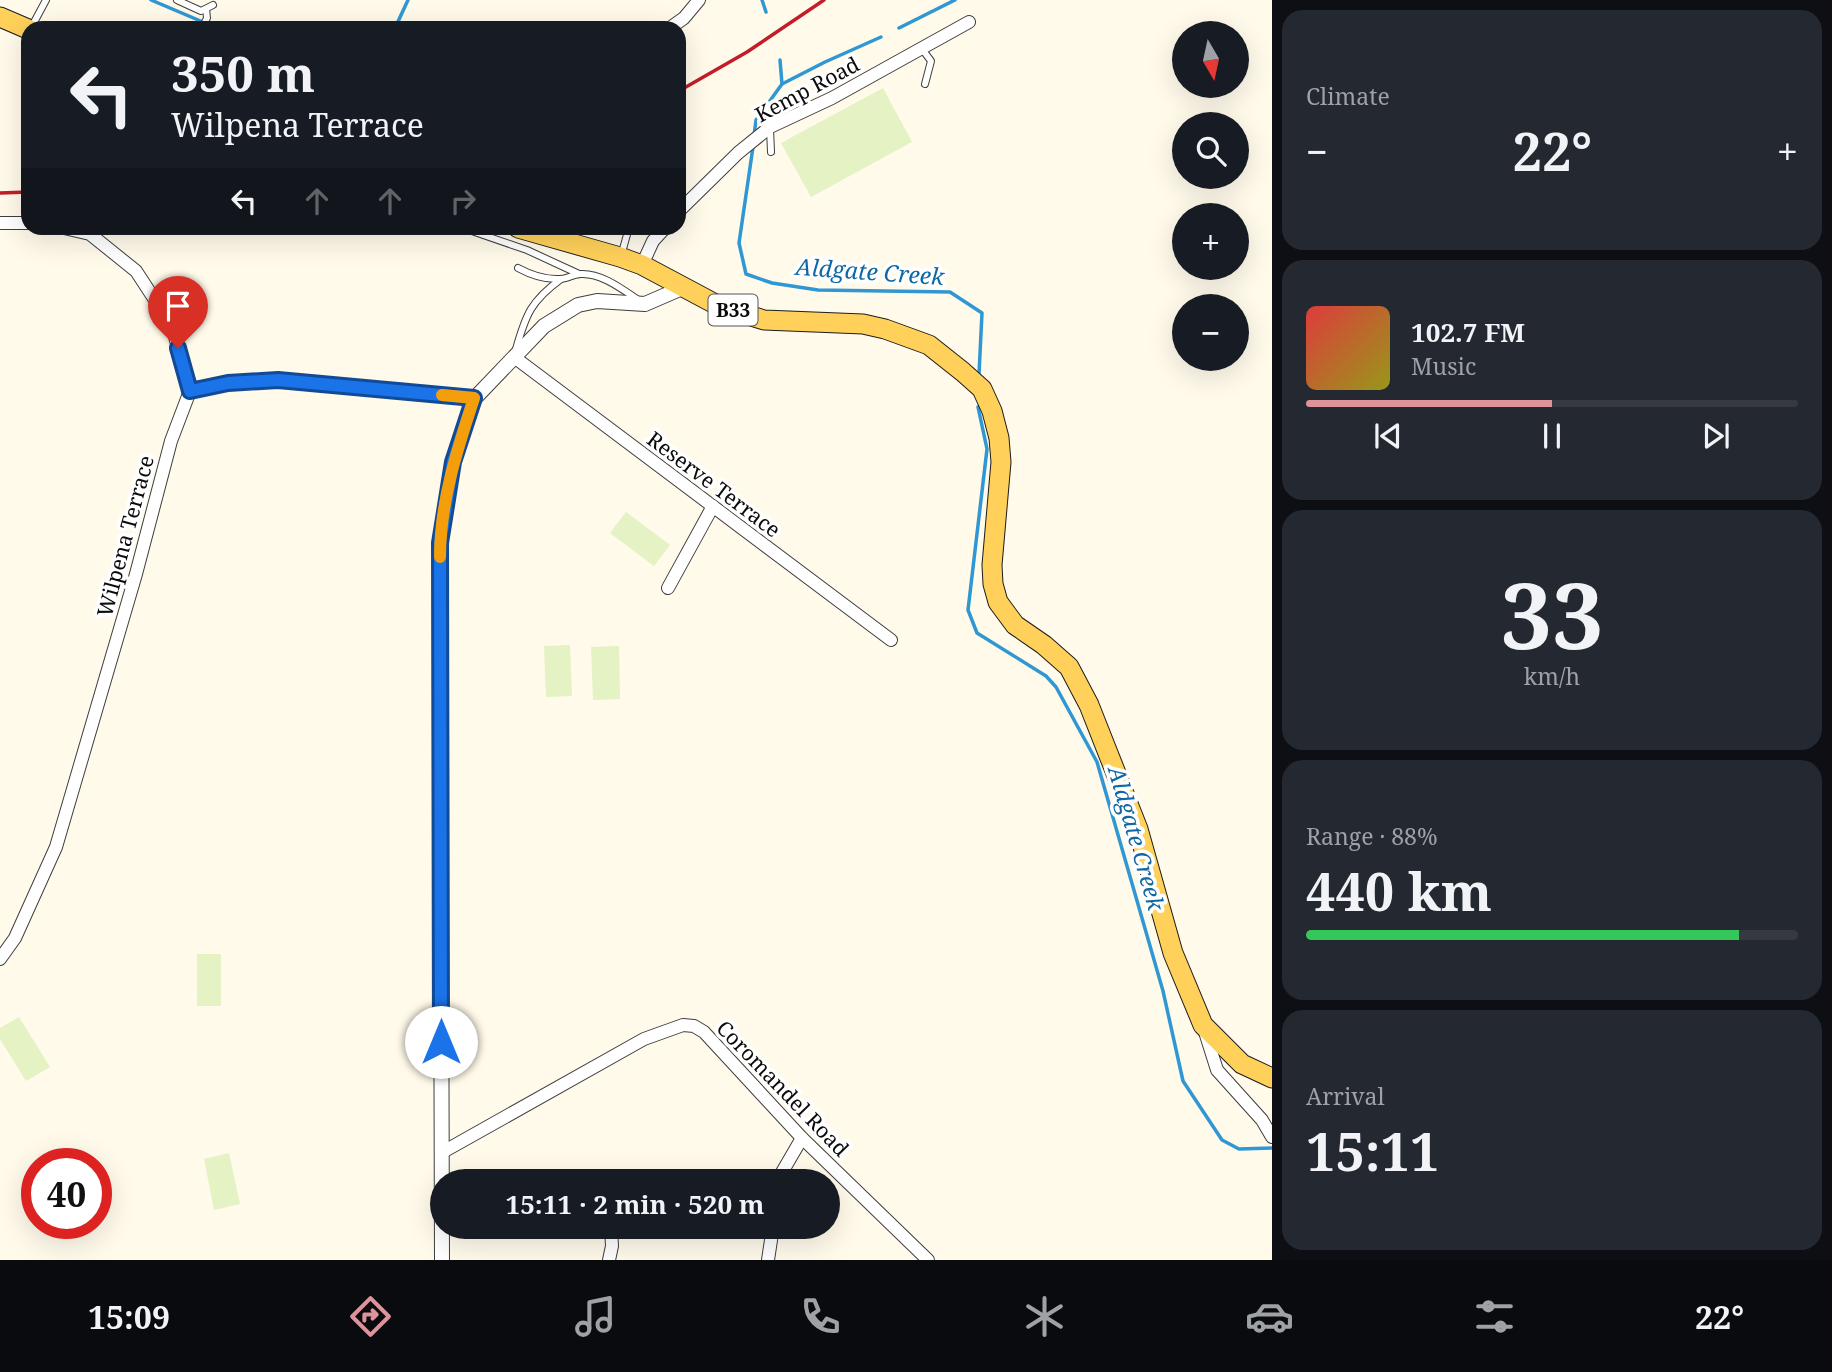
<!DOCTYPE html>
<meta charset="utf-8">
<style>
body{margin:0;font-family:"Noto Serif",serif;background:#242831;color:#f1f3f6;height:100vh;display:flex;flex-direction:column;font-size:26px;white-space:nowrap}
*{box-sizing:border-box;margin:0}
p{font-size:23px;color:#9ea1a6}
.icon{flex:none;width:38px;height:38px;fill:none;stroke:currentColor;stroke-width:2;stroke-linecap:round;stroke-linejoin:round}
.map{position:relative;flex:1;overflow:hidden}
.panel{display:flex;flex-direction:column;gap:10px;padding:10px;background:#0d0f14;width:560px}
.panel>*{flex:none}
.banner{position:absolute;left:21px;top:21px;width:665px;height:214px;border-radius:21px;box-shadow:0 7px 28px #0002;background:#171b24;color:#f1f3f6;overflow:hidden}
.needle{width:46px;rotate:171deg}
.fabs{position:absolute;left:1172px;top:21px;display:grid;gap:14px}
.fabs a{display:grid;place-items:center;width:77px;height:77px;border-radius:50%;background:#171b24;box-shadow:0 7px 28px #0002;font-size:35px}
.speed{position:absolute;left:21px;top:1148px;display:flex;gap:14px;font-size:35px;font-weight:700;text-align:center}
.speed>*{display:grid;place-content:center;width:91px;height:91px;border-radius:50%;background:#171b24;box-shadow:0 7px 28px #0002;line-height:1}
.speed .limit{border:10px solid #d22;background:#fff;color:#111}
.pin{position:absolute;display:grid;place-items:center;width:60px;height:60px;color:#fff;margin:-72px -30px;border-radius:50% 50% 50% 0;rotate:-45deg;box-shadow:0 0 7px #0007}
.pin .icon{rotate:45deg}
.me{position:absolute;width:77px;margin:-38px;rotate:0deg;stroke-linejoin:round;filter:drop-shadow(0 0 5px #0008)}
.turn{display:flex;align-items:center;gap:24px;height:147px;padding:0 35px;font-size:32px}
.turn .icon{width:91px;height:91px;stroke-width:2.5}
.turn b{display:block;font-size:49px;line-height:60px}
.lanes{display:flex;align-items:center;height:66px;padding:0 35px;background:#0003;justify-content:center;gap:35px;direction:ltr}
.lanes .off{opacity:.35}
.big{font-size:52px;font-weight:700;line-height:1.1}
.panel .tile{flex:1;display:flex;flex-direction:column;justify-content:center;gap:10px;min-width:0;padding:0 24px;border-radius:21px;background:#242831}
.panel .dial{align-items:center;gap:0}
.dial b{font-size:91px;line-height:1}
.song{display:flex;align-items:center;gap:21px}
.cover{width:84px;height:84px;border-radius:10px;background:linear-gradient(135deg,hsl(0 70% 55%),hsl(60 70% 35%))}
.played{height:7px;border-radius:4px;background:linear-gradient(90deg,#dc939a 50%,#363941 50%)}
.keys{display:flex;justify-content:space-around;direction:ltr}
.heat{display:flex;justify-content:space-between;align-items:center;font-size:38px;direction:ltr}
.charge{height:10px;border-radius:5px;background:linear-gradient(90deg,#34c759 88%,#363941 0)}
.trip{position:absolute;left:430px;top:1169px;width:410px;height:70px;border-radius:35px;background:#171b24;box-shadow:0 7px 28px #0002;font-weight:700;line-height:70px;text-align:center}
.dock{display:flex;height:112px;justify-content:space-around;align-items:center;background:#090b0e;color:#9ea1a6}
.dock .icon{width:49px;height:49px}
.dock .current{color:#dc939a}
.dock b{font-size:32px;color:#f1f3f6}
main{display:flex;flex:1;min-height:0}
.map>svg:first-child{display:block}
</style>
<main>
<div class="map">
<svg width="1272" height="1260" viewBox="0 0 1272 1260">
<rect width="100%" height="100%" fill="#fffaea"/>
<g fill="#e4f2c4">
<polygon points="883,88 912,142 811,197 781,143"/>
<polygon points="626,512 670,545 654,566 610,533"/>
<polygon points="570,645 572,696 546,697 544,646"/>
<polygon points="619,646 620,699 593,700 591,647"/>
<rect x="197" y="954" width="24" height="52"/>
<polygon points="19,1017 50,1067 26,1081 0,1039 0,1028"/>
<polygon points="229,1153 240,1204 214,1210 204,1159"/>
</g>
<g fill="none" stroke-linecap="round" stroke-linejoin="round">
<g stroke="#2f98d4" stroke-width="3.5">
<polyline points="151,0 217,28"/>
<polyline points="762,0 766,12"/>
<polyline points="395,28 408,0"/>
<polyline points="899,28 955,0"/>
<polyline points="782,84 825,62 881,37"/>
<polyline points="754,136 756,120 782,84 780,60"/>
<polyline points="753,147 739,243 746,274 772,283 818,290 950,292 982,313 979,374"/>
<polyline points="978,407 987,449 968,610 977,633 1046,676 1056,687 1097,762 1163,991 1183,1081 1222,1140 1239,1149 1272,1148"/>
</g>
<g stroke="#3e3e3e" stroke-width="8">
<g id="service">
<polyline points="177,0 201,11 213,5"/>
<polyline points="31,28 46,0"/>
<polyline points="202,28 207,18 206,9"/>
<polyline points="922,49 931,61 925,84"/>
<polyline points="770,129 771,152"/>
<polyline points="463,228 527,250 579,274"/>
<polyline points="621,256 628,231 627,228"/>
<path d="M 518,268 C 531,275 544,280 560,279 C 567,279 574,274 581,274 C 602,273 623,290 640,301"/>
<path d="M 516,349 C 526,314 531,301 561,279"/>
</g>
</g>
<g stroke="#3e3e3e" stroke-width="14">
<g id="minor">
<polyline points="670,28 684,18 699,0"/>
<polyline points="679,211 738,153 770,127 832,98 969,22"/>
<polyline points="0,223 28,223"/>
<polyline points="64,228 90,234 136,271 172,326 190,391"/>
<polyline points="642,265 653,241 665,228"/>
<polyline points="514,357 891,640"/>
<polyline points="668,588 713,506"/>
<polyline points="0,959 15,938 56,847 136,574 171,441 190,391 228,383 278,380 474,399"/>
<polyline points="1205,1032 1217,1070 1262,1120 1272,1137"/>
<polyline points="441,1153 644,1039 683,1025 694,1026 704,1032 802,1138 928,1260"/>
<polyline points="780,1181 781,1174 802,1138"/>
<polyline points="609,1260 612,1246 611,1227"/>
<polyline points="768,1260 773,1227"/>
</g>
</g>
<g stroke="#3e3e3e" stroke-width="16">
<polyline id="tertiary" points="442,1260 440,543 453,462 474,399 544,326 578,305 597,301 645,304 682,288"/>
</g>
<g stroke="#1c1c1c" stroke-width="21">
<g id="primary">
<polyline points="0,17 28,29"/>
<polyline points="518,228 620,257 642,265 719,306 764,320 863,324 885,329 929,345 963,372 982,389 992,411 999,438 1001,462 992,565 993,584 998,602 1015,625 1044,645 1069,667 1089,705 1138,829 1173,953 1203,1025 1242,1064 1272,1078"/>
</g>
</g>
<use href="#service" stroke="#fff" stroke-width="6"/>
<use href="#minor" stroke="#fff" stroke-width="12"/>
<use href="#tertiary" stroke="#fff" stroke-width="14"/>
<use href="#primary" stroke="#ffd15a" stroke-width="19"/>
<g stroke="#c21d2a" stroke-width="3.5">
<polyline points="679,91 747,52 824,0"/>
<polyline points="0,193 28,192"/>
</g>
</g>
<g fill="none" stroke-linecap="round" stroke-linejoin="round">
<g stroke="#114b97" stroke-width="18">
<polyline id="route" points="178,348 190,391 228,383 278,380 474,398 453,462 440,543 441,1042"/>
</g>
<use href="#route" stroke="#1a73e8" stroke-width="12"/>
<path stroke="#f59e0b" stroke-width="12" d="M 440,557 C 440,502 457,450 474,398 L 442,395"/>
</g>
<g text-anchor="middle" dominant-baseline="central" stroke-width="7" stroke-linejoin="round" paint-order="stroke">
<rect fill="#fff" stroke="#545454" stroke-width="2" x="708.5" y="294.5" width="49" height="31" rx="5"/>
<g font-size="19" font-weight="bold" fill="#0b0b0b">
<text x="733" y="310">B33</text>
</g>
<g font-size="21" fill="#0b0b0b" stroke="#fff">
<text transform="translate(807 89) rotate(-28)">Kemp Road</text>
<text transform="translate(714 484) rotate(37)">Reserve Terrace</text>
<text transform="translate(125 536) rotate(-75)">Wilpena Terrace</text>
<text transform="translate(783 1088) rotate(46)">Coromandel Road</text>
</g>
<g font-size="23" font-style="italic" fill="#0f68a3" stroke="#fff">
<text transform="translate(870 271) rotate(4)">Aldgate Creek</text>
<text transform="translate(1137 838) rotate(74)">Aldgate Creek</text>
</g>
</g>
</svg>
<div class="fabs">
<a><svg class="needle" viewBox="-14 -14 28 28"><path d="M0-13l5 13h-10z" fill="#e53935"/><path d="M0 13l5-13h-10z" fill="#9ea1a6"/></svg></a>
<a><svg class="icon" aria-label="search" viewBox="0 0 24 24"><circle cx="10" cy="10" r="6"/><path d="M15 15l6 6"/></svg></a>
<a>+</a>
<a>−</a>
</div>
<div class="speed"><div class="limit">40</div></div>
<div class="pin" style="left:178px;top:348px;background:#d93025"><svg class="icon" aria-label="arrive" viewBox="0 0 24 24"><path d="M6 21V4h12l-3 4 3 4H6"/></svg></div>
<svg class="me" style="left:441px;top:1042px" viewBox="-20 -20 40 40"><circle r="19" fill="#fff"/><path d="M0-13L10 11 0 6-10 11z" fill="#1a73e8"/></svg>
<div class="trip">15:11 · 2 min · 520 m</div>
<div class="banner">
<div class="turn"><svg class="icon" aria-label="left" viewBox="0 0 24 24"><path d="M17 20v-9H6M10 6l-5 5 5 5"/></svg><div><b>350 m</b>Wilpena Terrace</div></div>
<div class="lanes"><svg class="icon" aria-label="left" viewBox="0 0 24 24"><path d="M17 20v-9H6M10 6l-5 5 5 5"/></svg><svg class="icon off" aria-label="ahead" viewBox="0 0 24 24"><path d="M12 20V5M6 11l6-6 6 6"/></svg><svg class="icon off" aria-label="ahead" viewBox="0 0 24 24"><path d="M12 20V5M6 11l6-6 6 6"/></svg><svg class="icon off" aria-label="right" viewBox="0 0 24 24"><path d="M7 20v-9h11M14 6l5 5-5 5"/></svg></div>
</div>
</div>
<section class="panel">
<div class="tile"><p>Climate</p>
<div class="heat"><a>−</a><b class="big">22°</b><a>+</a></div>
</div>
<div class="tile">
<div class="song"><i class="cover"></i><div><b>102.7 FM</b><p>Music</p></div></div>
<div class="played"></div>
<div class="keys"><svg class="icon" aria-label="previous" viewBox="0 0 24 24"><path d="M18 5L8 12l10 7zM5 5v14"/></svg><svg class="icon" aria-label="pause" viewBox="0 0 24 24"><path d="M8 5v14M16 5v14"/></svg><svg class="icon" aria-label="next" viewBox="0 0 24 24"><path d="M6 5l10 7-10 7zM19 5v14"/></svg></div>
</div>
<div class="tile dial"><b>33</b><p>km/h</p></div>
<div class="tile"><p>Range · 88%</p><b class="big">440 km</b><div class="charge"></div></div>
<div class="tile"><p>Arrival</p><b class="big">15:11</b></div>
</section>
</main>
<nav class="dock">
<b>15:09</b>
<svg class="icon current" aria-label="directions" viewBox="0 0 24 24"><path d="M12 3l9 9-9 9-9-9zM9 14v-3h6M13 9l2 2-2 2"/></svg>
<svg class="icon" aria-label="music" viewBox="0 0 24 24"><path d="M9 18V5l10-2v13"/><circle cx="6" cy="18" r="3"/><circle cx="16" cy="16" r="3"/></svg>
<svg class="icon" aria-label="phone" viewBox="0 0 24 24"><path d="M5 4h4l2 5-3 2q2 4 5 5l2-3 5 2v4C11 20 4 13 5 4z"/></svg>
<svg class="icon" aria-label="climate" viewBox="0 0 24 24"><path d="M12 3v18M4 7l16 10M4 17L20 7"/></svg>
<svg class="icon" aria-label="car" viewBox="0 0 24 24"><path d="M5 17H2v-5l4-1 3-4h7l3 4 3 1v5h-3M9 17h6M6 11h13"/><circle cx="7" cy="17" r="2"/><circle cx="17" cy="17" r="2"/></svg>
<svg class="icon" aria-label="filters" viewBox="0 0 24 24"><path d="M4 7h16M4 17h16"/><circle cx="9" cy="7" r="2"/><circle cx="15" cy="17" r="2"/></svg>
<b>22°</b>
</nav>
